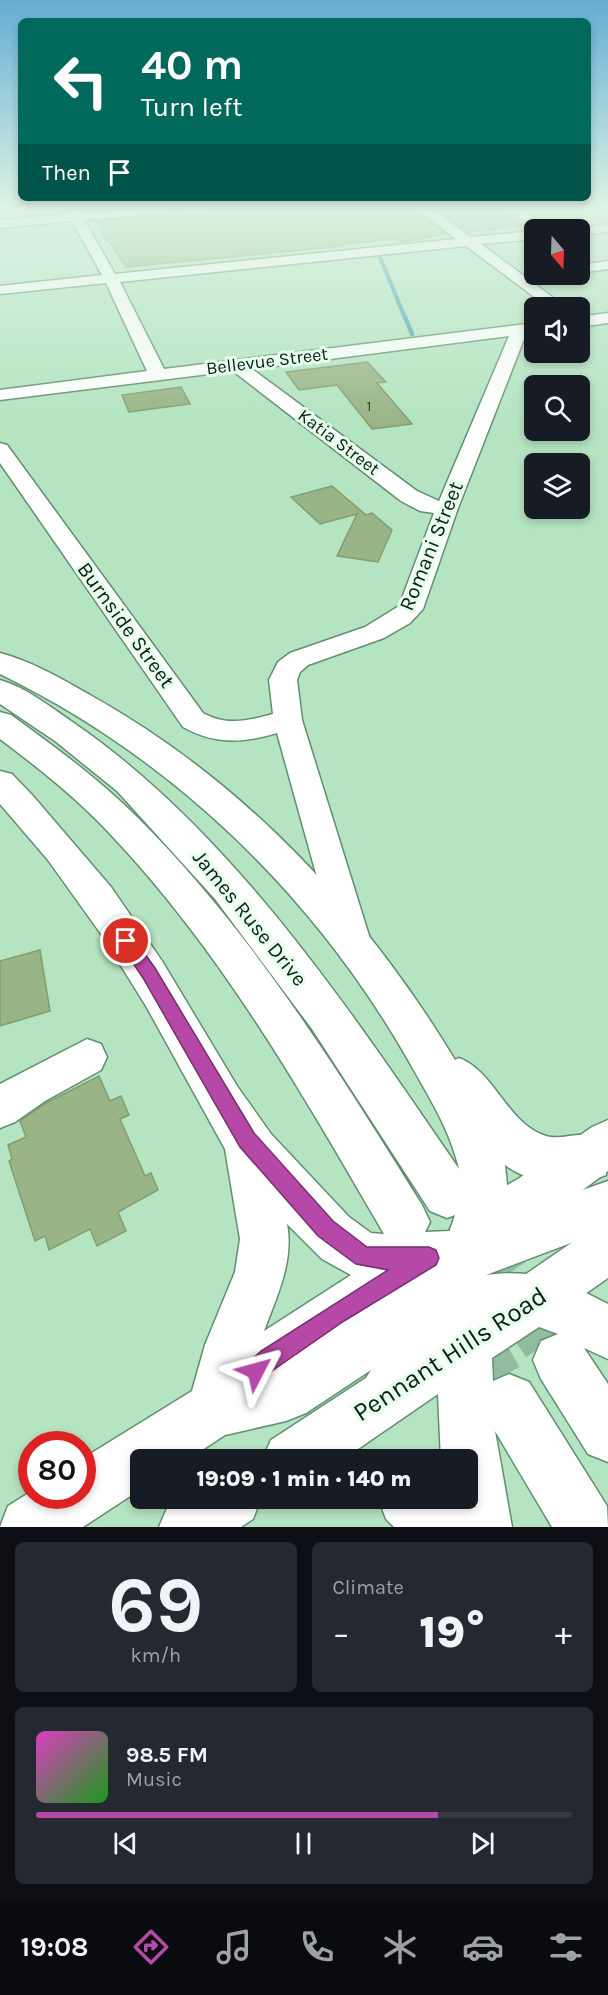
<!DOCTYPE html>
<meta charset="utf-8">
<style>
body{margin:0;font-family:Karla,sans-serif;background:#242831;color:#f1f3f6;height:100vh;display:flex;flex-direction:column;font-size:22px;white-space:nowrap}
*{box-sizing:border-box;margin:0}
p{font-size:20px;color:#9ea1a6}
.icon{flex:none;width:33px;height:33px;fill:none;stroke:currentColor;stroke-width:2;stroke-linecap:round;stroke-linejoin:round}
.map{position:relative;height:1527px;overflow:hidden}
.side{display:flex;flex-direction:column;gap:15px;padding:15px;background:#0d0f14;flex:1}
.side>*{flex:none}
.top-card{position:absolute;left:18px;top:18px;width:573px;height:183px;border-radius:9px;box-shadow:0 3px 9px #0003;background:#00695c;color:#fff;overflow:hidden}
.needle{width:39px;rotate:161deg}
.tools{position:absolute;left:524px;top:219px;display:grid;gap:12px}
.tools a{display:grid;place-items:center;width:66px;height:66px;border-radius:9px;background:#171b24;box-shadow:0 3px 9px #0003;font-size:30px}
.speed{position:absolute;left:18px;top:1431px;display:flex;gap:12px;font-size:30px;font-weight:700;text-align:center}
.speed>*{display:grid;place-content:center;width:78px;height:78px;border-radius:50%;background:#171b24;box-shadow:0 3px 9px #0003;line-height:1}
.speed .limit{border:9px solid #d22;background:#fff;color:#111}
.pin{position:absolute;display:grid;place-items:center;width:51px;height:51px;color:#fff;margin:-26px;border:3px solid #fff;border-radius:50%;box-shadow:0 2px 6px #0007}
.me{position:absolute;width:66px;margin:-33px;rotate:51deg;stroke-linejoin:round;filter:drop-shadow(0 0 4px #0008)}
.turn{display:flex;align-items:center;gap:21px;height:126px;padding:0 24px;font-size:27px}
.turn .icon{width:78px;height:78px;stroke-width:2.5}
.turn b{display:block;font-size:42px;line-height:51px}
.then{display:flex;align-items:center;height:57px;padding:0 24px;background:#0003;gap:12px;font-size:22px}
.big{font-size:45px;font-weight:800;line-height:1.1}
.side .card{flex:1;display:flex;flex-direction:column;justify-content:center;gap:9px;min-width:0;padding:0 21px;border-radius:9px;background:#242831}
.side .dial{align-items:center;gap:0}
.dial b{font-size:78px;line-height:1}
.song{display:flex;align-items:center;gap:18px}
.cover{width:72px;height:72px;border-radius:9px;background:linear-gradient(135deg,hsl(310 70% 55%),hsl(120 70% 35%))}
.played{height:6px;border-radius:3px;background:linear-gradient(90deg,#b649a8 75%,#363941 75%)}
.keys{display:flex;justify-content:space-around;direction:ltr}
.heat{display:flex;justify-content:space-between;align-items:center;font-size:33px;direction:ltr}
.side .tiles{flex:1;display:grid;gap:15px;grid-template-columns:1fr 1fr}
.card:last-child{grid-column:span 2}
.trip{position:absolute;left:130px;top:1449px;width:348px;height:60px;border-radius:9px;background:#171b24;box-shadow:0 3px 9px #0003;font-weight:800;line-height:60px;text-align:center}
.menu{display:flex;height:96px;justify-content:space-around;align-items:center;background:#090b0e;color:#9ea1a6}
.menu .icon{width:42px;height:42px}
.menu .selected{color:#b649a8}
.menu b{font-size:27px;color:#f1f3f6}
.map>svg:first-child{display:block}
</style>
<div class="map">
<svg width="608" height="1527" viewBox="0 0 608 1527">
<rect width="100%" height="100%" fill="#b4e4c1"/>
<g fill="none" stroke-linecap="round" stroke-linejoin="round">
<polyline stroke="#41a2b5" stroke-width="4" points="380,257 405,318"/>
<polyline stroke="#41a2b5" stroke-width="4.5" points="405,317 412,334"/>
</g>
<g fill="#99b486" stroke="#829d70" stroke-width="1.5">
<polygon points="174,209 183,209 183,214 240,209 415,209 446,234 402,242 398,239 340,244 343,246 126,267 109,241 106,241 97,221 166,215"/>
<polygon points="435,209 502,209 526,226 468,232"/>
<polygon points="367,362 386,382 377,383 412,424 372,429 337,385 299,390 286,372"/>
<polygon points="181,387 190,404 129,412 122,395"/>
<polygon points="332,486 366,515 372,513 392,530 378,562 337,556 357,514 320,524 291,497"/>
<polygon points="40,950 50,1011 0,1026 0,961"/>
<polygon points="99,1076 110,1101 121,1096 129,1115 120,1119 145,1176 151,1173 158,1190 118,1212 126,1231 97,1246 90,1229 49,1250 45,1236 35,1241 9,1161 12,1159 8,1145 26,1137 20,1121 46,1103"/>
</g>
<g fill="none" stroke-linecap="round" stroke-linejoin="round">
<g stroke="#92bc9e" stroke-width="53" stroke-dasharray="53 26" stroke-linecap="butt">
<polyline points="474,1233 560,1360"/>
<polyline points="470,1334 509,1402"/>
</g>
<g stroke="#618f6e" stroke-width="3">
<g id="minor">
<path d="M 65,209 L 77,209 L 80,213 L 172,209 L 166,213 L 84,220 L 115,274 L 456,239 L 417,209 L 431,209 L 471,237 L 534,231 L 534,239 L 481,244 L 567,308 L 549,308 L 466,246 L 120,282 L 164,369 L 534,323 L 534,333 L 526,334 L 458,508 L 423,609 L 410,623 L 384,638 L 308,665 L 300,672 L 297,680 L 302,720 L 371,942 L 366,953 L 353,957 L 340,953 L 335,942 L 277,733 C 243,743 215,745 183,727 L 0,463 L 0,443 L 7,445 L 203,713 C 226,726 248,721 273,714 L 269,680 L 278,662 L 290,653 L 365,627 L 399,606 L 434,513 L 420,511 L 401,501 L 233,371 L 0,400 L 0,390 L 147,371 L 106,283 L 0,294 L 0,286 L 102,275 L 72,221 L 0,228 L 0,220 L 68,214 ZM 509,336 L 439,501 L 417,491 L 252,369 Z"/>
<polygon points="509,209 523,209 550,230 535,230"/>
<polygon points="608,224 608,232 579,235 579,230 574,230"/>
<polygon points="608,261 608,269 579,273 579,265"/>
<polygon points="608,313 608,323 579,327 579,317"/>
<polygon points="87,1039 101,1044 107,1057 101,1070 45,1101 15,1122 0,1128 0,1084"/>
</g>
</g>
<g stroke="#618f6e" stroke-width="3">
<g id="major">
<path d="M 608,1120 L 608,1171 C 566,1203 524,1233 475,1254 L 458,1246 L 450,1229 L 458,1212 L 518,1179 L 592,1127 Z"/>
<polygon points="608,1223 608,1278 552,1317 534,1325 516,1317 508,1299 516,1281 590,1230"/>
</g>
</g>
<g stroke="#618f6e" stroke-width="3">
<g id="highway">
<path d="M 0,653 C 31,661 62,679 90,695 C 244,781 364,910 455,1060 L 459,1058 C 495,1072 506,1121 543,1135 C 558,1141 573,1133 588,1135 C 594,1135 600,1139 606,1141 L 608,1147 L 606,1175 C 572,1188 535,1187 505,1165 L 508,1195 L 503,1218 L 608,1181 L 608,1229 L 486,1275 C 535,1268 566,1282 608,1304 L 608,1359 L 584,1348 L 608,1384 L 608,1462 L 588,1454 L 541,1379 L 533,1360 L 541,1341 L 558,1334 L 539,1327 L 492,1358 L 493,1381 L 509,1374 L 529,1382 L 607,1506 L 608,1527 L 552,1527 L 495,1431 L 512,1527 L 394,1527 L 386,1519 L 378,1498 L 468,1498 L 468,1460 L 441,1460 L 438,1394 L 342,1460 L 262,1460 L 271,1440 L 366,1378 L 371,1370 L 306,1413 L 286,1421 L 225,1435 L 187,1460 L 141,1460 L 141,1489 L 83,1527 L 0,1527 L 8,1506 L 32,1491 L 32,1496 L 82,1496 L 82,1459 L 192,1391 L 205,1345 L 235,1272 L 240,1239 L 225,1149 L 146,1006 L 101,934 L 48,860 L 0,804 L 0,771 L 12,774 L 33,796 L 111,887 L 162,961 L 237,1086 L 271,1134 L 349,1217 L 371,1233 L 384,1234 C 303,1095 224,955 113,837 C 79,800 40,769 0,739 L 0,712 L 11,715 C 55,747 99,779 138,818 C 252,932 337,1069 422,1205 L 430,1222 L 425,1232 L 450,1231 L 455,1215 L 447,1218 L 430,1211 L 312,1029 L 215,899 L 117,791 L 55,741 L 0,704 L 0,680 C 25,687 49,706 71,721 C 231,830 350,1010 459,1169 C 450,1129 427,1094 407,1058 C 312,893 171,757 0,674 ZM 287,1224 L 322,1259 L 351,1275 L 264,1331 C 277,1296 294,1261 287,1224 Z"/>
<polygon points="179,1498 261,1498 253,1519 241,1527 159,1527 168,1506"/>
</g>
</g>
<use href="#minor" fill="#fff" fill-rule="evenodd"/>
<use href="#major" fill="#fff" fill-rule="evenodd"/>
<use href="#highway" fill="#fff" fill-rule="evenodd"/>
</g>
<linearGradient id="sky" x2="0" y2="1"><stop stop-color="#65add4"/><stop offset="0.49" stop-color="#ddf3e3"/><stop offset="1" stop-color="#ddf3e3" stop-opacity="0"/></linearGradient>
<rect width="608" height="423" fill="url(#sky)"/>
<polygon fill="#b649a8" stroke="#762f6d" stroke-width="1.5" points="126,934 132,936 155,968 254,1133 333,1221 367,1247 429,1247 436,1250 439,1258 436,1265 344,1321 256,1382 248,1379 244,1371 248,1363 261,1351 388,1270 356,1264 318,1236 240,1147 143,978 121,945 118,941 121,936"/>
<g text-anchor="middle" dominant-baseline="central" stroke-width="6" stroke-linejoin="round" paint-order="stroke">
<g font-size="15" fill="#2f442f">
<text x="369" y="406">1</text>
</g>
<g font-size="18" fill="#0c1e12" stroke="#e6ffec">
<text transform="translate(267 361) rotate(-7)">Bellevue Street</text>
<text transform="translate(339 442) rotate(37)">Katia Street</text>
</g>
<g font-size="21" fill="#0c1e12" stroke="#e6ffec">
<text transform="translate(431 546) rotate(-68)">Romani Street</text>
<text transform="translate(126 625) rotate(54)">Burnside Street</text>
<text transform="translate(250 918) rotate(51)">James Ruse Drive</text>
</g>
<g font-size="26" fill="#0c1e12" stroke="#e6ffec">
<text transform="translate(450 1354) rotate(-33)">Pennant Hills Road</text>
</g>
</g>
</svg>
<div class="tools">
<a><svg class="needle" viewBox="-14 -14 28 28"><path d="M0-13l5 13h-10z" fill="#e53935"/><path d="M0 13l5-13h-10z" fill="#9ea1a6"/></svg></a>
<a><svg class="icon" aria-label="sound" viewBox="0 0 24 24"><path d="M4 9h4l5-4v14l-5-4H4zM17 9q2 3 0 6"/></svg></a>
<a><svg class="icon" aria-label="search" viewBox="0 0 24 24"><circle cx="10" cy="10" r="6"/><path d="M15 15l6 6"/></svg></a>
<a><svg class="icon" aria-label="layers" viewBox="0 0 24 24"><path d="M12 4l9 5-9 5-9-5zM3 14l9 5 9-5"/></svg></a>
</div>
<div class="speed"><div class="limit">80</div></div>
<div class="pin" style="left:126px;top:941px;background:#d93025"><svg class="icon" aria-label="arrive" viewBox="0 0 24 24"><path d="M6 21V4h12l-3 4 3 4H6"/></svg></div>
<svg class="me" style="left:256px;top:1371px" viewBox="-20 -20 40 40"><path d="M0-17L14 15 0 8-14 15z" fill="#b649a8" stroke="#fff" stroke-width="4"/></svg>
<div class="trip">19:09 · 1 min · 140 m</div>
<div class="top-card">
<div class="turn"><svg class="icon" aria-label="left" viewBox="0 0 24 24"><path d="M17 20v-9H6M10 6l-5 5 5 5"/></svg><div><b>40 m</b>Turn left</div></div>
<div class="then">Then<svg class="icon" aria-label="arrive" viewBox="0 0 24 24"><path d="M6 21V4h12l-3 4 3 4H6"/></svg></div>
</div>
</div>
<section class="side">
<div class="tiles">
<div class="card dial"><b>69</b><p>km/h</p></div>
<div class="card"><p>Climate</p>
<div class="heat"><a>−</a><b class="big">19°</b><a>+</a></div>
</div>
<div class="card">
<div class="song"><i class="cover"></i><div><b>98.5 FM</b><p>Music</p></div></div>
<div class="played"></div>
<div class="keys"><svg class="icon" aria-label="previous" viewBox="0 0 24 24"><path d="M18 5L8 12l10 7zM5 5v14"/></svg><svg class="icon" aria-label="pause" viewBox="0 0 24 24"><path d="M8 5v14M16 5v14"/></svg><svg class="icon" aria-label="next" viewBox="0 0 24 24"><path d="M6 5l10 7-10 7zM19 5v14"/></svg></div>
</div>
</div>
</section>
<nav class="menu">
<b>19:08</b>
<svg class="icon selected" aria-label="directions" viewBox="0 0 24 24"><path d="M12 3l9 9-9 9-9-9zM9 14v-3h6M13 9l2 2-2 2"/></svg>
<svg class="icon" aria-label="music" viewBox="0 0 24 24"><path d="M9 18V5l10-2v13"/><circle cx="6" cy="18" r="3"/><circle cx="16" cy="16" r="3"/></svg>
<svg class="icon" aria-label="phone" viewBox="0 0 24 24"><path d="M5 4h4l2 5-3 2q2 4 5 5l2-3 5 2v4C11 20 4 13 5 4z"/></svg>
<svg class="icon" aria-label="climate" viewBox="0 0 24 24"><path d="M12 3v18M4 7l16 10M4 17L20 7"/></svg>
<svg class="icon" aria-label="car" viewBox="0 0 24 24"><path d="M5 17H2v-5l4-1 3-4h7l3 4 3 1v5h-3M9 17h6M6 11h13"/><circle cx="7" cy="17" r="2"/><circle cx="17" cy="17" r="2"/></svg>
<svg class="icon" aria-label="filters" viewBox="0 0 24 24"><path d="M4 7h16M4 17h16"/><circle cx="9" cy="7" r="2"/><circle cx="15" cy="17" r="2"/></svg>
</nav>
